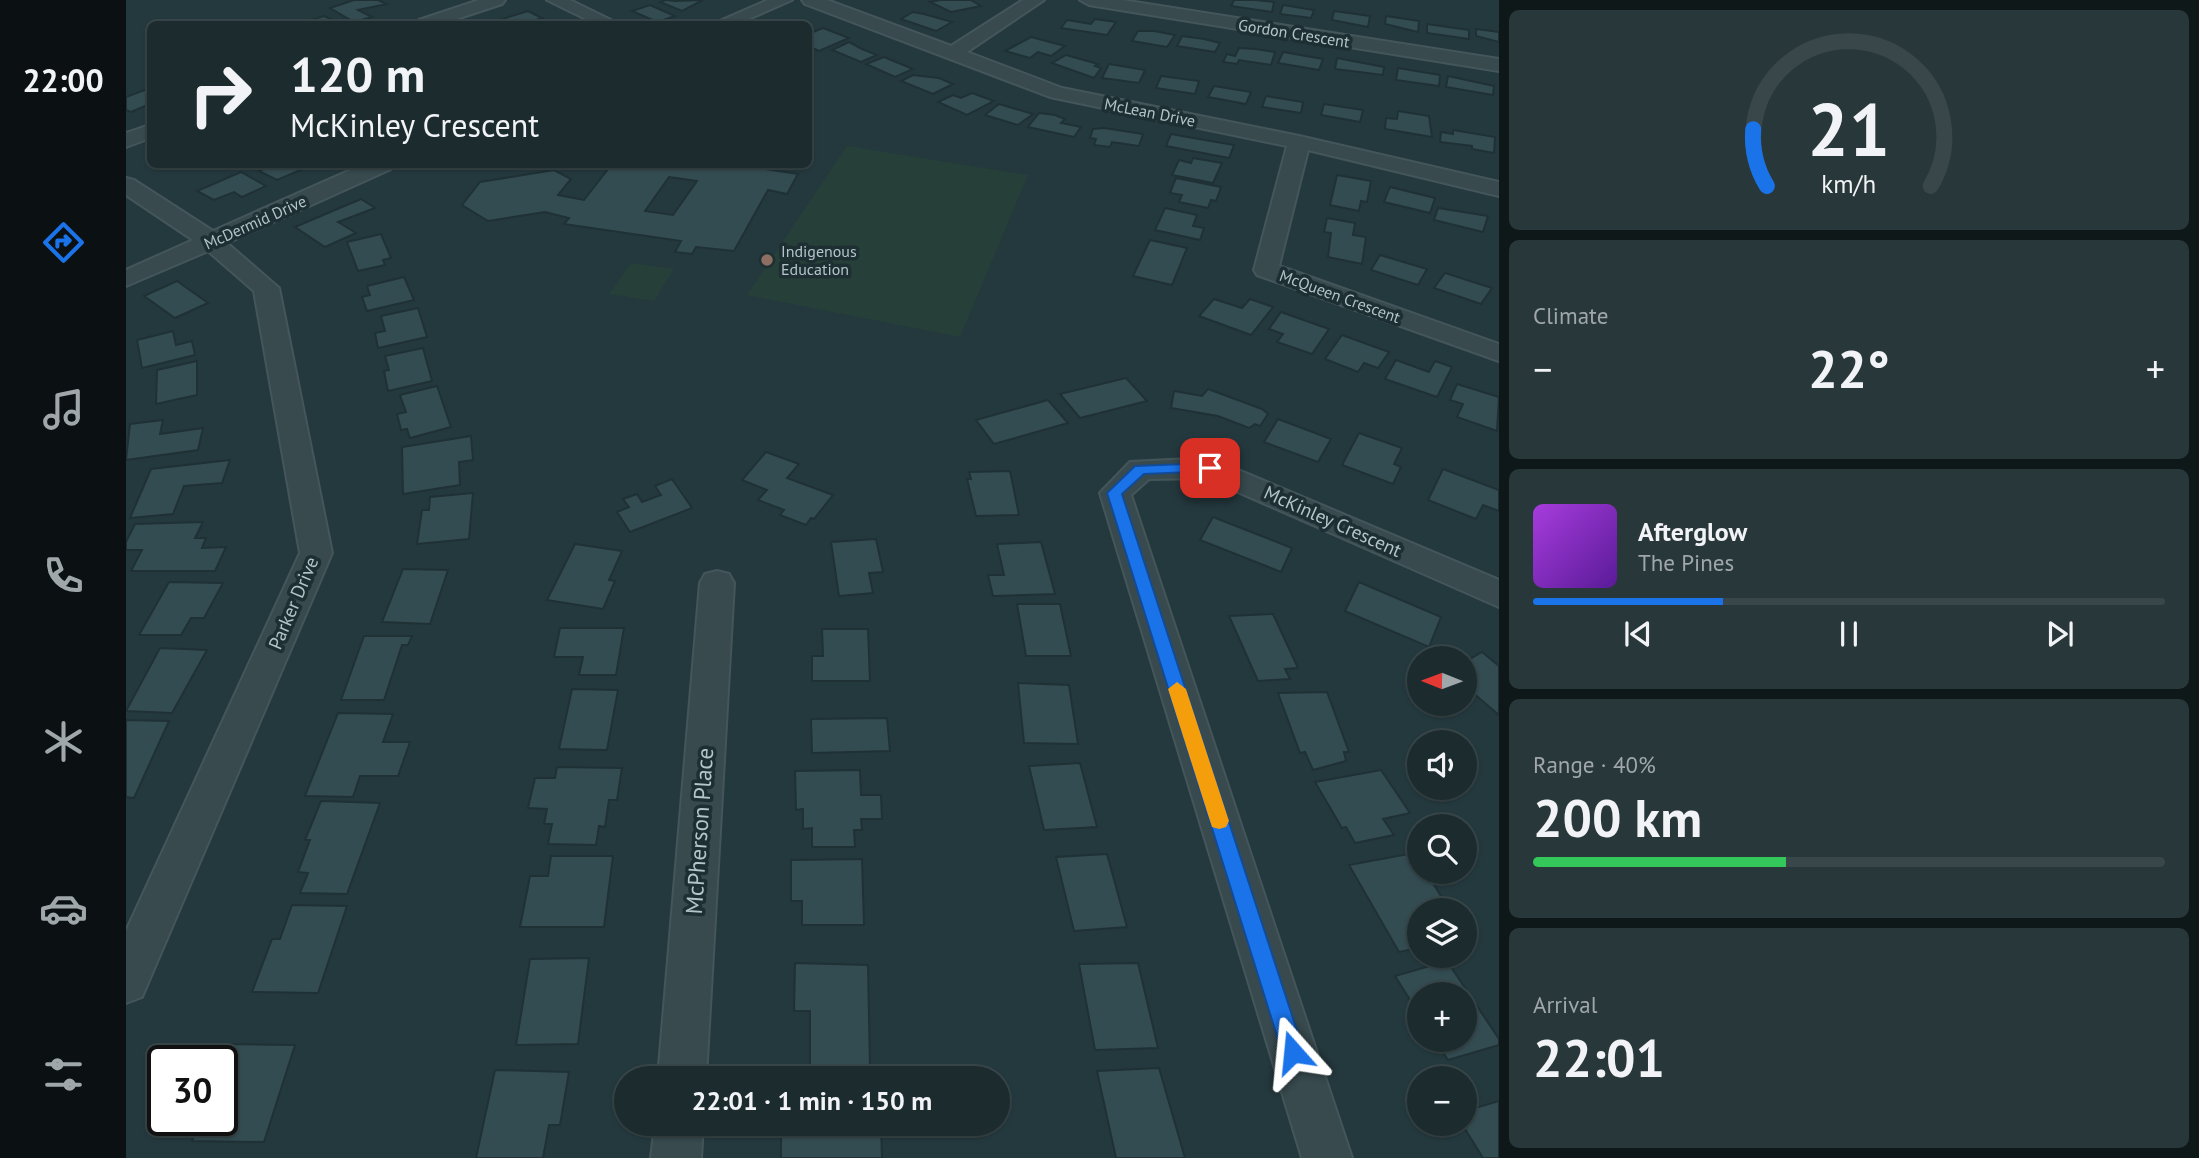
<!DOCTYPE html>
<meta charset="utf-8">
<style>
body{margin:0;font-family:"PT Sans",sans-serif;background:#28373a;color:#f1f3f6;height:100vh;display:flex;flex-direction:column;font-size:26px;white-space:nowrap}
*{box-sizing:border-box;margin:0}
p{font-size:23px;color:#a0a7aa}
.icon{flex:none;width:38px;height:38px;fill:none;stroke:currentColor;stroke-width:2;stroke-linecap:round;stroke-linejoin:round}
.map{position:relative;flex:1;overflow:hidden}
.drawer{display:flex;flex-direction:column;gap:10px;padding:10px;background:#0f1819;width:700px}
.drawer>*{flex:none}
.top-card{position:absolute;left:21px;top:21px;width:665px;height:147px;border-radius:10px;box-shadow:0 2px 5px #0004,0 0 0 2px #39474a;background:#1b2b2e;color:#f1f3f6;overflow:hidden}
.needle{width:46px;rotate:271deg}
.buttons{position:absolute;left:1281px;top:646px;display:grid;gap:14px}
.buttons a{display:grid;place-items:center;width:70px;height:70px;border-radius:50%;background:#1b2b2e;box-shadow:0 2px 5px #0004,0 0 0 2px #39474a;font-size:35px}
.speed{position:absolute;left:21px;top:1045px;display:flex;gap:14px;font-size:35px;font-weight:700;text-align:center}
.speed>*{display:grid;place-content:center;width:91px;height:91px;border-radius:50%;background:#1b2b2e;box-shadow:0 2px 5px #0004,0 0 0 2px #39474a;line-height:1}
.speed .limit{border:4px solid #111;border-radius:10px;background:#fff;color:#111}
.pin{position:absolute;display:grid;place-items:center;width:60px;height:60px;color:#fff;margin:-30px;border-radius:14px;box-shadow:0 4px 10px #0006}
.me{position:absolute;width:77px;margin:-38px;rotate:342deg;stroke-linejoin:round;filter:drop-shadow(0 0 5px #0008)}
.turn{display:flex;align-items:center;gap:24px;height:147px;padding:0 28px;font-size:32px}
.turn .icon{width:91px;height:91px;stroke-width:2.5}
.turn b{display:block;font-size:49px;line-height:60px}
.big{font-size:52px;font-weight:700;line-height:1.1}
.drawer .tile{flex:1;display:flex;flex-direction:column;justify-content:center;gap:10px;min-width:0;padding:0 24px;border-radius:10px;background:#28373a}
.drawer .dial{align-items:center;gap:0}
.dial svg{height:182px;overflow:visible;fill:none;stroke:#39474a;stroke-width:7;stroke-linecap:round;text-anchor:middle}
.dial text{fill:#f1f3f6;stroke:none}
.song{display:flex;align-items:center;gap:21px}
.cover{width:84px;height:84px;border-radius:10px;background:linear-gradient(135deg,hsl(280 70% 55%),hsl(270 70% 35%))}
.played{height:7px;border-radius:4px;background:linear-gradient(90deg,#1a73e8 30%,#39474a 30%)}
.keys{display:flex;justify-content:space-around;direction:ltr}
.heat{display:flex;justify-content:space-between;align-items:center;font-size:38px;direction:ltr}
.charge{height:10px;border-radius:5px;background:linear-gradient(90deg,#34c759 40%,#39474a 0)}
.trip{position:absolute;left:488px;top:1066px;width:396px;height:70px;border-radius:35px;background:#1b2b2e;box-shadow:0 2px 5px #0004,0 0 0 2px #39474a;font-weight:700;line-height:70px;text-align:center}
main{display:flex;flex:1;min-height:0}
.tabs{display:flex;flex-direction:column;width:126px;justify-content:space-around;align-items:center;background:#0b1112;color:#a0a7aa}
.tabs .icon{width:49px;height:49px}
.tabs .on{color:#1a73e8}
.tabs b{font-size:32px;color:#f1f3f6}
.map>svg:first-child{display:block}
</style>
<main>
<nav class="tabs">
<b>22:00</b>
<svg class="icon on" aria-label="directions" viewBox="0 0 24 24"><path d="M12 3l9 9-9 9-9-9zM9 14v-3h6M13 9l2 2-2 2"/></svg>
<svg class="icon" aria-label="music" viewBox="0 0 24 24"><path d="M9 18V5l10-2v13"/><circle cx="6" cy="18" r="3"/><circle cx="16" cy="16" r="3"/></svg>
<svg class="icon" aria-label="phone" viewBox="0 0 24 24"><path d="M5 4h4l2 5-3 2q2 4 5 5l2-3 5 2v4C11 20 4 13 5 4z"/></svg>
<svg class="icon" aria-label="climate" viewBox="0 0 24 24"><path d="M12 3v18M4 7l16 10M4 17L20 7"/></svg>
<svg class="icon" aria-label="car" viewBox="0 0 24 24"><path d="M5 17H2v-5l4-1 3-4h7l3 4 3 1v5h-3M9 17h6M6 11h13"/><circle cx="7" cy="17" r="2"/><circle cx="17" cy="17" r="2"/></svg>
<svg class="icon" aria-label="filters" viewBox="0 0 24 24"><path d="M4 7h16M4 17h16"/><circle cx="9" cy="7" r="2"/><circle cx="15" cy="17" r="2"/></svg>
</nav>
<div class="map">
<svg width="1373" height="1158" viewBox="0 0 1373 1158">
<rect width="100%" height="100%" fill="#24393e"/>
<g fill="#263f38">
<polygon points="721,146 902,175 834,337 621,295"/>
<polygon points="505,263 548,269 528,301 483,294"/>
</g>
<g fill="#334c52" stroke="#1f3135" stroke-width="2" fill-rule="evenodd">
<polygon points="228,0 252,0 261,4 232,10 246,17 228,22 204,8"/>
<polygon points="540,0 549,1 577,0 556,11 534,2"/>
<polygon points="814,0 845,0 855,6 825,12 804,2"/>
<polygon points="1108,0 1129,0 1148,2 1146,12 1105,6"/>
<polygon points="524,5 549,16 531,22 506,11"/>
<polygon points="1157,5 1188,10 1185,18 1154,14"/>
<polygon points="402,11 416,18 397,24 364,23"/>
<polygon points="1208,11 1244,16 1242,27 1206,20"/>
<polygon points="787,12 798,14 826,22 810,31 775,19"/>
<polygon points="198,16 216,24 171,24"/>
<polygon points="1260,16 1293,21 1292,32 1259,24"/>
<polygon points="969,19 990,22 981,35 935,28 941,20 965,24"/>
<polygon points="1301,24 1343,30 1343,39 1301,33"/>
<polygon points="697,28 723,38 693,51 682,46 682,39 686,37 682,34"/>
<polygon points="1350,29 1373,32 1373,42 1350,36"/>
<polygon points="1012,31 1028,31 1049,35 1041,47 1006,41"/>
<polygon points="1056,36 1078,39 1094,43 1089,52 1051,46"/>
<polygon points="905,37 939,46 925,56 912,52 904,58 879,51"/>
<polygon points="723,42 736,49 751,55 735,62 706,50"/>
<polygon points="1113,48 1129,49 1149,52 1145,65 1113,60 1111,64 1097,62 1101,54 1109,56"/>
<polygon points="1157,52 1197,59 1193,70 1152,63"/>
<polygon points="940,55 972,64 969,66 975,68 968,78 926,63"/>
<polygon points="758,57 787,69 769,77 740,64"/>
<polygon points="1211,58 1258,67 1257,75 1209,69"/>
<polygon points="983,64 1019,70 1013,83 976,78"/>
<polygon points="1272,68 1314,75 1313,86 1270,80"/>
<polygon points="787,75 813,78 827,84 807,94 775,81"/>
<polygon points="1035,76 1073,81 1069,94 1030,88"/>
<polygon points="1322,76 1368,86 1367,95 1320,87"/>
<polygon points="1088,86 1125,92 1120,104 1082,97"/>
<polygon points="24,88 24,104 5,112 0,110 0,97"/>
<polygon points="846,93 868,101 841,115 812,102 827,95 835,98"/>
<polygon points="1140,96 1177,102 1175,113 1136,107"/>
<polygon points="873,104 907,114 892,125 859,115"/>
<polygon points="1198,104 1237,110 1234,122 1195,115"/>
<polygon points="1272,111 1303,116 1306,137 1259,129 1260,118 1271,119"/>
<polygon points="913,113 929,115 939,119 935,123 955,127 948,137 902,127"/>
<polygon points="978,128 1017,134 1013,146 986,142 984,147 968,145 970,139 964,138 967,129"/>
<polygon points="1327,130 1369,137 1368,153 1346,149 1346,146 1314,142 1315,132 1327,134"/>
<polygon points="1045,134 1067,138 1108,145 1103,158 1040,146"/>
<polygon points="1067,158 1096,163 1087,183 1046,175 1053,160 1065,163"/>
<polygon points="148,164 189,164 151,180 133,171"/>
<path d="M 486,164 L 608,164 L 672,174 L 661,194 L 642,190 L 608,251 L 570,247 L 566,254 L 549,252 L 555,241 L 438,224 L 443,218 L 419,212 L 362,221 L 336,205 L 354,182 L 428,170 L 445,179 L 432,195 L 458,200 ZM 543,177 L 571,181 L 547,215 L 519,211 Z"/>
<polygon points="115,172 140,186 116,197 108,192 88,200 71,191"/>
<polygon points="1211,175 1245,181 1241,202 1235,201 1233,211 1204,205"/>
<polygon points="1050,178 1095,187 1090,201 1085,200 1082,208 1053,202 1056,195 1044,193"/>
<polygon points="1264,187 1309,198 1304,213 1258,202"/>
<polygon points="235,199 249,208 212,222 230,233 199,247 169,227"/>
<polygon points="1039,208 1071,215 1067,226 1078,228 1074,240 1029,230"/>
<polygon points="1312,208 1362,216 1357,232 1308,220"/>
<polygon points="1201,218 1229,223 1227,235 1240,237 1236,264 1202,257 1205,233 1198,232"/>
<polygon points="255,234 265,258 257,260 259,265 232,271 221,242"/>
<polygon points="1024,240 1061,248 1046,285 1007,276"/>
<polygon points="1254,255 1301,269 1292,285 1245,270"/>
<polygon points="1319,273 1366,288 1355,304 1308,288"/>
<polygon points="278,277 288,300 241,311 236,297 244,295 241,286"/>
<polygon points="51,281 82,303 49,318 18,296"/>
<polygon points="1088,299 1116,308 1124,299 1147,307 1125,335 1073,316"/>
<polygon points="292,308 301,337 252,348 249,333 259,331 255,316"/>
<polygon points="1155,312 1203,329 1186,354 1151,342 1157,334 1143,329"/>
<polygon points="47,331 50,345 66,341 69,355 16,368 11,340"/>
<polygon points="1216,335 1263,352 1252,368 1238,363 1232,372 1199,359"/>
<polygon points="297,348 306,381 262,391 258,371 263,370 259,356"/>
<polygon points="1270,360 1303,372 1309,361 1326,367 1311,397 1259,379"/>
<polygon points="71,361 71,395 30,404 31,370"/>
<polygon points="1000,378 1021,401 954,418 934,394"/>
<polygon points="1331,384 1373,397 1371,431 1331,417 1337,404 1324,400"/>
<polygon points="311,386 325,427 284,438 281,429 275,430 271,414 280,412 274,395"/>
<polygon points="1082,389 1136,409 1142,414 1134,426 1129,424 1123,428 1092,416 1045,408 1048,391 1076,396"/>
<polygon points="922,400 942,423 868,444 850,420"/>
<polygon points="1152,419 1205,439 1192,462 1138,442"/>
<polygon points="37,420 34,434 77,428 72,450 0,460 4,424"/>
<polygon points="1233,433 1276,448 1268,464 1275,467 1267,484 1216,465"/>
<polygon points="345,436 347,460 333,462 334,485 277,494 276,447"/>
<polygon points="640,452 673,464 661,478 707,495 688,519 685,518 680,525 654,515 658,510 632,500 641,490 616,480"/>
<polygon points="104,460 96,483 58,486 47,514 4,518 25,469"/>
<polygon points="1317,469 1373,490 1373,511 1357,505 1350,519 1302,500"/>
<polygon points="884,471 893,515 850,516 841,479 845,479 843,472"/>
<polygon points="546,479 566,508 504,532 491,512 503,507 497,499 511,494 516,502 535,495 529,486"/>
<polygon points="347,493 343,539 291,544 296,510 303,510 304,497"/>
<polygon points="1087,517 1166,548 1155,572 1074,540"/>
<polygon points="77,522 69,538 80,538 76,548 100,547 89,571 5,571 16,550 0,550 0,542 9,524"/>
<polygon points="750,539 757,572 743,573 747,593 713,596 705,542"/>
<polygon points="915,542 929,594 867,596 862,575 878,575 871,544"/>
<polygon points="449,544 496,551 483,580 489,581 477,609 421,600"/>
<polygon points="277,569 322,570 304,624 256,622"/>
<polygon points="43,582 97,583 78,618 65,618 55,635 13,635"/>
<polygon points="1233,582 1315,617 1303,647 1219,611"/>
<polygon points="891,604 934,604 945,656 900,656"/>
<polygon points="1147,614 1172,668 1159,669 1164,679 1132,681 1103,616"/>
<polygon points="434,628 498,628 490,675 453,675 457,657 428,657"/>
<polygon points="696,629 742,629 744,681 686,681 686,656 697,656"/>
<polygon points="238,636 286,636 282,645 276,645 258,700 215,700"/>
<polygon points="34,648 81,650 46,713 0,711"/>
<polygon points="1356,652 1373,666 1373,715 1339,686 1339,662"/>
<polygon points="892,683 943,685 952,744 898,743"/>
<polygon points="446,689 492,690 481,750 433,749"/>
<polygon points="1201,692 1223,752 1218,752 1220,761 1187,770 1179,752 1174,753 1152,693"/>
<polygon points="212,713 267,714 257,742 284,742 272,776 234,776 227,797 179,796"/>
<polygon points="761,718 764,751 686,753 685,719"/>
<polygon points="0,720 43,721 8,798 0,797"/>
<polygon points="954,763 971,827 918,830 903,766"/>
<polygon points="431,767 496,768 491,800 483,800 479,827 473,826 470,845 422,844 426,824 418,824 421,809 402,808 409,778 429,778"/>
<polygon points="734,770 735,795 755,795 756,819 735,819 736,830 728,830 729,847 686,847 686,828 677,829 677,809 670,810 669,771"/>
<polygon points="1255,770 1284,813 1257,819 1268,835 1229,843 1220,827 1216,828 1189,782"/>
<polygon points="195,801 254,803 221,894 174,893 182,873 172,872 184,840 179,840"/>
<polygon points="1288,853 1293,861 1293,872 1300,872 1320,904 1293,910 1293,948 1273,952 1223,865"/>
<polygon points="981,854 1001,927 948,931 930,857"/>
<polygon points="425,856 487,856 478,927 394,927 404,876 422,876"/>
<polygon points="736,859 738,925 676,925 676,901 665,901 665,860"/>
<polygon points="166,905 221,906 192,993 126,992 146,939 154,939"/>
<polygon points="463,958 452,1044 390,1045 404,959"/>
<polygon points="1321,961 1373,1039 1373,1045 1322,1060 1309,1040 1339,1040 1339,994 1293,994 1293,1014 1269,976"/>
<polygon points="669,963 742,965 744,1068 684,1067 684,1011 668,1011"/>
<polygon points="1012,963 1032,1048 969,1050 953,964"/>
<polygon points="101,1044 169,1045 138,1142 66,1141 74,1120 96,1120 95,1060"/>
<polygon points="1033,1068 1059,1158 990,1158 971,1071"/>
<polygon points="369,1070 443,1072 434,1125 423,1125 417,1158 350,1158"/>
<polygon points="1373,1101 1373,1158 1357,1158 1336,1124 1339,1111"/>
<polygon points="655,1124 755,1124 756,1158 655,1158"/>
</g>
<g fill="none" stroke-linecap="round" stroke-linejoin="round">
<g stroke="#44565a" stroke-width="4">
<g id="minor">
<polygon points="353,0 379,0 376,4 315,24 290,24 293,20"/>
<polygon points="421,0 444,0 493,24 470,24"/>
<polygon points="642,0 666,0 611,24 587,24"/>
<polygon points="676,0 701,0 825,46 897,0 918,0 841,52 936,88 1173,136 1373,182 1373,196 1182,150 1153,266 1373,344 1373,361 1131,275 1128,270 1161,146 924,97 679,4"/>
<polygon points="954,0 996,0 1373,59 1373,71 963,5"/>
<polygon points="24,125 24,138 0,147 0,133"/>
<polygon points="238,164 268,164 265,169 101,243 153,288 206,553 16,997 0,1003 0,931 174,553 128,291 82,251 0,286 0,270 67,240 0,195 0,178 8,180 87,231"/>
<polygon points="1084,458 1373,580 1373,607 1080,478 1023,479 1005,495 1226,1158 1176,1158 974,493 1004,462"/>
<polygon points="591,571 603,574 608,583 580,1078 532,1078 574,583 579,574"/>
<polygon points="529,1124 577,1124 575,1158 525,1158"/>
</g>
</g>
<use href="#minor" fill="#384a4e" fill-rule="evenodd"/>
</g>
<polygon fill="#1a73e8" stroke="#114b97" stroke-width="2" points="1084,463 1089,464 1089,471 1018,474 996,494 1178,1052 1175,1059 1167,1063 1159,1059 1156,1052 981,493 1009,466"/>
<polygon fill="#f59e0b" points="1051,682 1060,689 1103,821 1100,827 1093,829 1086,827 1084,821 1042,689"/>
<circle fill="#8d6e63" stroke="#1d2f33" stroke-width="2.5" cx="641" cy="260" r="7"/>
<g text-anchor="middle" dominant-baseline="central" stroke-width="7" stroke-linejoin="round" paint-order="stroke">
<g font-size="16" fill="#b4c4c9" stroke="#1d2f33">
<text transform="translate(1168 33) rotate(9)">Gordon Crescent</text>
<text transform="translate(1024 112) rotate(11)">McLean Drive</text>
<text transform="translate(129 222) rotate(-24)">McDermid Drive</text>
<text transform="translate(1214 296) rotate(20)">McQueen Crescent</text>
</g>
<g font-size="16" fill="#b4c4c9" stroke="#1d2f33" text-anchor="start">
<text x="655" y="251">Indigenous<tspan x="655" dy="18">Education</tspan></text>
</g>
<g font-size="19" fill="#b4c4c9" stroke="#1d2f33">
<text transform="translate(1207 521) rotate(24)">McKinley Crescent</text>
<text transform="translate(167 603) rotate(-67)">Parker Drive</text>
</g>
<g font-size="23" fill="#b4c4c9" stroke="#1d2f33">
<text transform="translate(573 831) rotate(-86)">McPherson Place</text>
</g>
</g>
</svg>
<div class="buttons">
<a><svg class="needle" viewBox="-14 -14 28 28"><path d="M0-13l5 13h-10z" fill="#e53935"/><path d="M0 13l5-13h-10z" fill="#a0a7aa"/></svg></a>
<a><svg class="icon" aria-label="sound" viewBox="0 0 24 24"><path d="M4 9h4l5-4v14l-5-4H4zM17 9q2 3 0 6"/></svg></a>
<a><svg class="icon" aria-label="search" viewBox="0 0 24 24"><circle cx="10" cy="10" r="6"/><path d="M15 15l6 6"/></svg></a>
<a><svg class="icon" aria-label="layers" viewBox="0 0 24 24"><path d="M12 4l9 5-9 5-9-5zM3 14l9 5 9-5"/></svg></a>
<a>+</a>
<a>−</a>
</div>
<div class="speed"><div class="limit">30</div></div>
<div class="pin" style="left:1084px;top:468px;background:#d93025"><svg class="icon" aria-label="arrive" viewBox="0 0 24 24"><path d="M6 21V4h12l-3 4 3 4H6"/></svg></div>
<svg class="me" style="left:1167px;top:1052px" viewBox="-20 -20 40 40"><path d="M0-17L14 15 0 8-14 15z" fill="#1a73e8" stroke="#fff" stroke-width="4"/></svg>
<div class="trip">22:01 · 1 min · 150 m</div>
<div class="top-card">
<div class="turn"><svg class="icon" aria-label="right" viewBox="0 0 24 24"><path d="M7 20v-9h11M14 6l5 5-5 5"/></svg><div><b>120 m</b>McKinley Crescent</div></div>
</div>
</div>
<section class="drawer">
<div class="tile dial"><svg viewBox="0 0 100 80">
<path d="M14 69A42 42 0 1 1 86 69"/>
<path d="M14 69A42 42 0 0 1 8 44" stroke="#1a73e8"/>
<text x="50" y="56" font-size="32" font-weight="700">21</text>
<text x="50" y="72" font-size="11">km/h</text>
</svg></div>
<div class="tile"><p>Climate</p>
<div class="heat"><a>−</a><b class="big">22°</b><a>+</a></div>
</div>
<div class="tile">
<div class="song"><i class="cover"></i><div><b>Afterglow</b><p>The Pines</p></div></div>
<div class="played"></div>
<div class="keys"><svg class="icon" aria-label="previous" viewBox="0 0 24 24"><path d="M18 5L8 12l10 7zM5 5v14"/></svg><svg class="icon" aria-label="pause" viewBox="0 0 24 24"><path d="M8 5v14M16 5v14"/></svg><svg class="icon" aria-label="next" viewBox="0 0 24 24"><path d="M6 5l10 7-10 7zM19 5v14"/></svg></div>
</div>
<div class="tile"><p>Range · 40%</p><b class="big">200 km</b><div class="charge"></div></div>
<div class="tile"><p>Arrival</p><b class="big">22:01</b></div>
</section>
</main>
